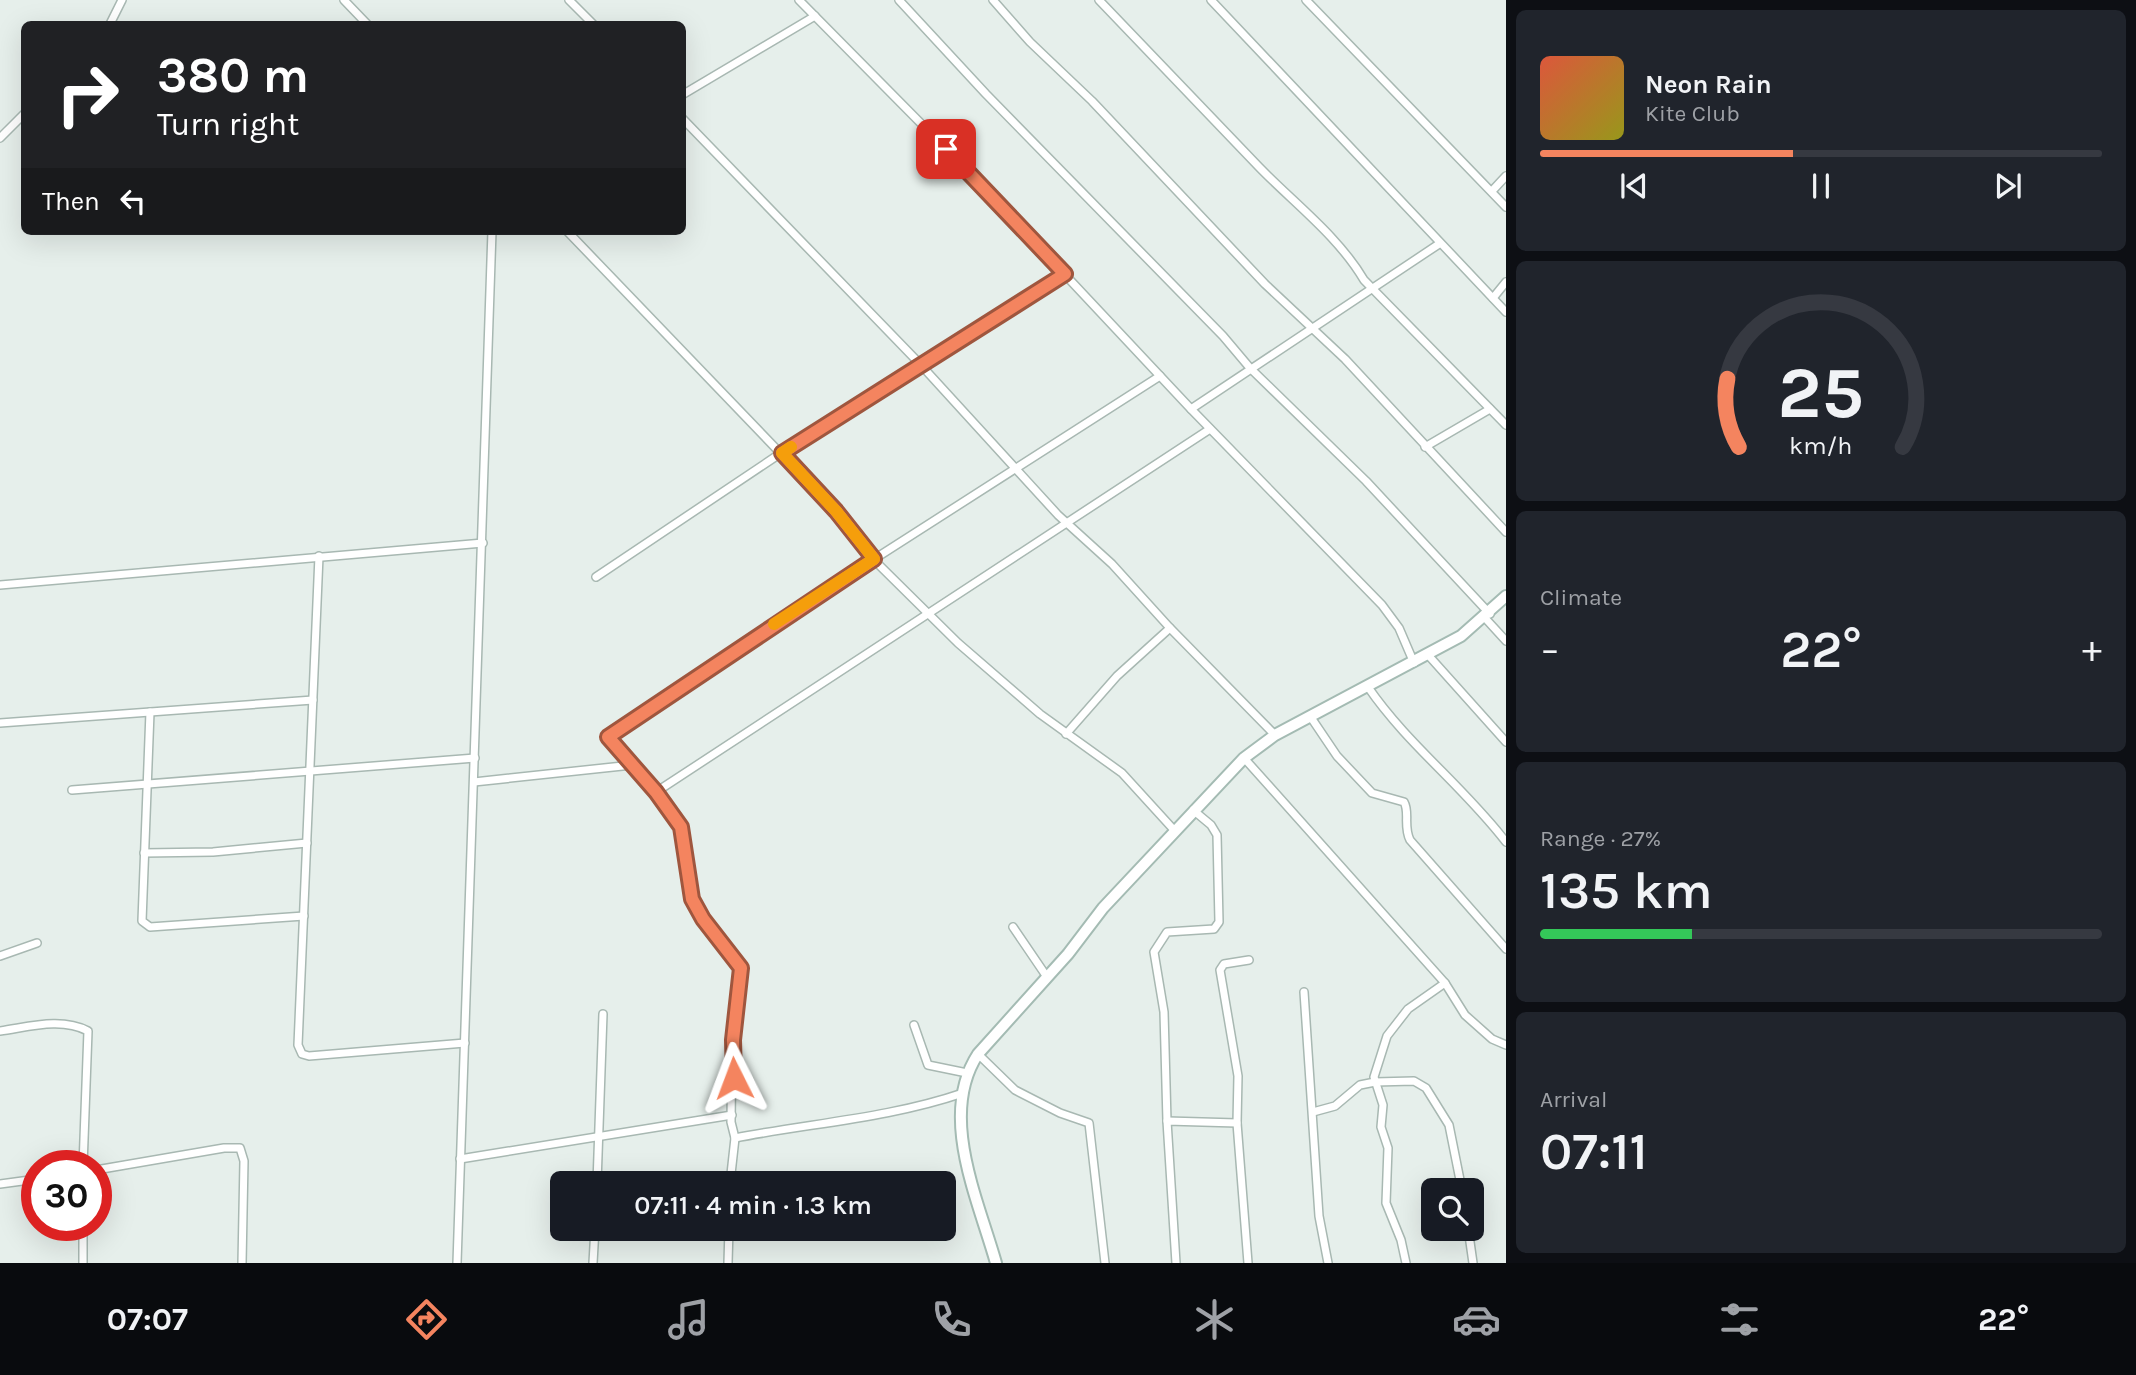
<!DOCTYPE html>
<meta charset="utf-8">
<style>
body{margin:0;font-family:Karla,sans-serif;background:#20242c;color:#f1f3f6;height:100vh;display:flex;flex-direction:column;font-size:26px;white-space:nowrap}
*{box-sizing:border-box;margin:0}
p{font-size:23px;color:#9ea1a6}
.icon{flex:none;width:38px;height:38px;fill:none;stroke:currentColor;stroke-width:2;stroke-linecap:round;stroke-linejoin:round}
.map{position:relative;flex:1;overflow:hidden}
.panel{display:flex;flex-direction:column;gap:10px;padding:10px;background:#0d0f14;width:630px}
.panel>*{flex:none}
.hud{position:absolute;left:21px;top:21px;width:665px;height:214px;border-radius:10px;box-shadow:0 7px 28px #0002;background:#202124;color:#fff;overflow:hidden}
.fabs{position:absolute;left:1421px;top:1178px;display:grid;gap:14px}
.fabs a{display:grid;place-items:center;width:63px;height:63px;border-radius:10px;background:#171b24;box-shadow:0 7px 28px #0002;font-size:35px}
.speed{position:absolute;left:21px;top:1150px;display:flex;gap:14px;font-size:35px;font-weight:700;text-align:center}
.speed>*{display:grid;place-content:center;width:91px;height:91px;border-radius:50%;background:#171b24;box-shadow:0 7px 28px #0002;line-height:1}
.speed .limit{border:10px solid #d22;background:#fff;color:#111}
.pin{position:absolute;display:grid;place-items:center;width:60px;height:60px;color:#fff;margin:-30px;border-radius:14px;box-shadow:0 4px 10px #0006}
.me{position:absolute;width:77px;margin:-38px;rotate:357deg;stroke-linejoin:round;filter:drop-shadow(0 0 5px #0008)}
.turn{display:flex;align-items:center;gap:24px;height:147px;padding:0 21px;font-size:32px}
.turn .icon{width:91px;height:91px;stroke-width:2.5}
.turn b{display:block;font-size:49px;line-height:60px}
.then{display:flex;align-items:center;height:66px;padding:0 21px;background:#0003;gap:14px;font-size:26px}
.big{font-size:52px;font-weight:600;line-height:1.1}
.panel .tile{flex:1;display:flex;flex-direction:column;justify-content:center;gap:10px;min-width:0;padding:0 24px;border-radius:10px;background:#20242c}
.panel .dial{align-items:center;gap:0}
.dial svg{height:182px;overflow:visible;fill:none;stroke:#363941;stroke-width:7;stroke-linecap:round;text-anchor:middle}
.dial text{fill:#f1f3f6;stroke:none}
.song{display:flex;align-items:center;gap:21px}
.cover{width:84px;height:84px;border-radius:10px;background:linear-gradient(135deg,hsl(10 70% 55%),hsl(60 70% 35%))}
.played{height:7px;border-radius:4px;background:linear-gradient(90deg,#f4845f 45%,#363941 45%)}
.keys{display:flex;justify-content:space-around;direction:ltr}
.heat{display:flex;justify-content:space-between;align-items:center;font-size:38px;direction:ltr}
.charge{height:10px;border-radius:5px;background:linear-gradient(90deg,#34c759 27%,#363941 0)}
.trip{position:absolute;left:550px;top:1171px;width:406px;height:70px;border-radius:10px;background:#171b24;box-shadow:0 7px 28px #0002;font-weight:600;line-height:70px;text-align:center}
.tab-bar{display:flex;height:112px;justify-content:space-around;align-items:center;background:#090b0e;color:#9ea1a6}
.tab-bar .icon{width:49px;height:49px}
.tab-bar .current{color:#f4845f}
.tab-bar b{font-size:32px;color:#f1f3f6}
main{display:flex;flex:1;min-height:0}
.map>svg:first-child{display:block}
</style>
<main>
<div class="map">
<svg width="1506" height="1263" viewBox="0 0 1506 1263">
<rect width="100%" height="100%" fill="#e6efeb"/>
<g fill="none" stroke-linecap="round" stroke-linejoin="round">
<g stroke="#a8b8b2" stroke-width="10">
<g id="street">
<polyline points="344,0 367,24"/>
<polyline points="569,0 593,24"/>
<polyline points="799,0 964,167 1191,409 1382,605 1399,628 1414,663"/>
<polyline points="899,0 986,94 1223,336 1250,368 1366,481 1490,614"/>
<polyline points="993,0 1030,42 1092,101 1265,284 1345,359 1506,532"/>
<path d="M 1099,0 C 1152,55 1205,111 1259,167 C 1295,204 1338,236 1364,280 L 1506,425"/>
<polyline points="1211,0 1506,312"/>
<polyline points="1306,0 1506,207"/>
<polyline points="110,24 122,0"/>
<polyline points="682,95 815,16"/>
<polyline points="682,118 920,364 1058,515 1112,564 1170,628 1275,735"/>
<polyline points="0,138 24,114"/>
<polyline points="1492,191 1506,176"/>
<polyline points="567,231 836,511 874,560 958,643 1040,714 1122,773 1174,830"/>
<polyline points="1493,298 1506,282"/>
<polyline points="1191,409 1439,244"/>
<polyline points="1425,447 1490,409"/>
<polyline points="319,556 298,1045 302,1054 309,1056 465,1043"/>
<polyline points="596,577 781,453 1065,274"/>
<polyline points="0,585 483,543"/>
<polyline points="1485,618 1506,641"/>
<polyline points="1429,656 1506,742"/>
<path d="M 1368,687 C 1407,744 1464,787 1506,842"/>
<polyline points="150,712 142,921 150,927 304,916"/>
<path d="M 1310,716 L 1337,756 L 1372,793 L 1404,802 C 1410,812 1403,826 1410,840 L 1506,949"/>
<polyline points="0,723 313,700"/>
<polyline points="1066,734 1117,676 1170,628"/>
<polyline points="1244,758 1445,983 1465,1015 1492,1039 1506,1045"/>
<polyline points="474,782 632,765"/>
<polyline points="72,790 475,758"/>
<polyline points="656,792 1210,429"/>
<polyline points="144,853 213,852 307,843"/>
<polyline points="1013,927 1047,977"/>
<polyline points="0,956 37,943"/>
<polyline points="1304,992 1319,1216 1328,1263"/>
<polyline points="914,1025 928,1065 967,1073"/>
<path d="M 0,1031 C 29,1027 61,1017 88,1031 L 83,1166"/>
<polyline points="978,1054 1015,1090 1060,1113 1089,1123 1105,1263"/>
<polyline points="1313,1112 1335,1106 1360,1085 1375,1082 1414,1081 1426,1088 1449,1125 1462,1190"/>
<polyline points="1167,1121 1164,1012 1154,952 1167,932 1214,929 1219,922 1217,835 1211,825 1193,810"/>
<path d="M 735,1138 C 812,1123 890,1118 963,1093"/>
<polyline points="460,1159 732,1115"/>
<polyline points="96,1170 224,1148 240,1148 244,1161 242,1263"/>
<polyline points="597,1183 603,1014"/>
<polyline points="730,1183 735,1138 731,1122 732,1040 741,968 703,919 693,899 681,827 656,792 608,737 790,613 1160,376"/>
<polyline points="0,1184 37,1179"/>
<polyline points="83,1225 83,1263"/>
<polyline points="1468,1228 1473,1263"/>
<polyline points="457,1263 492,231"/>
<polyline points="593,1263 595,1228"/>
<polyline points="728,1263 729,1228"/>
<polyline points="1176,1263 1167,1121 1237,1123"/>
<polyline points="1248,1263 1237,1123 1238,1076 1220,970 1224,964 1249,960"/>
<polyline points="1406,1263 1401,1240 1386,1203 1388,1148 1381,1127 1383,1105 1374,1077 1387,1036 1408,1009 1445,983"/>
</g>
</g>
<g stroke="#a4bbb3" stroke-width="14">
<path id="secondary" d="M 996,1263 C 978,1199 938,1115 978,1054 L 1068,954 L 1103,908 L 1244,758 L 1275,735 L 1461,636 L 1506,596"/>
</g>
<use href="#street" stroke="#fff" stroke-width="7"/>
<use href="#secondary" stroke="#fff" stroke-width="10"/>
</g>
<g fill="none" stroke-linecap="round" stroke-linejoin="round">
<g stroke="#9f563e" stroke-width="18">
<polyline id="route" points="734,1078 733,1040 741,968 703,919 692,899 681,827 656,792 608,737 874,559 836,511 782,453 1065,274 946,149"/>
</g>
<use href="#route" stroke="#f4845f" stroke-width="12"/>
<polyline stroke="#f59e0b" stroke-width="12" points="774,624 874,559 836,511 782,453 791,447"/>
</g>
</svg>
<div class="fabs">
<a><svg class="icon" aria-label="search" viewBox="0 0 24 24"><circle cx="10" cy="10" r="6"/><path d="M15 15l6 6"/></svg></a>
</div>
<div class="speed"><div class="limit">30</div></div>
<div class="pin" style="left:946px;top:149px;background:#d93025"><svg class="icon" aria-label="arrive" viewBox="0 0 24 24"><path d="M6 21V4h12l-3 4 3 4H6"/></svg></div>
<svg class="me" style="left:734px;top:1078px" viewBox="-20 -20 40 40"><path d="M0-17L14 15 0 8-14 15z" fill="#f4845f" stroke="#fff" stroke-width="4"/></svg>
<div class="trip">07:11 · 4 min · 1.3 km</div>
<div class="hud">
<div class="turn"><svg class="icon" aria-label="right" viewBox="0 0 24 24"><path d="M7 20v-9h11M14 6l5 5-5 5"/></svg><div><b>380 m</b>Turn right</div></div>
<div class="then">Then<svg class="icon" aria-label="left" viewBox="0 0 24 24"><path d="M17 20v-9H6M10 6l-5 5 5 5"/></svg></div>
</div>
</div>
<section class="panel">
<div class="tile">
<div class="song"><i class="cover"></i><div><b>Neon Rain</b><p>Kite Club</p></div></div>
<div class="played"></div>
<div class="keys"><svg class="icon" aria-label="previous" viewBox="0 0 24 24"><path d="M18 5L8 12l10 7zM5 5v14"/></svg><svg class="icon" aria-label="pause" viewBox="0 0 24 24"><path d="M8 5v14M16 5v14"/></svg><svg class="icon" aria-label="next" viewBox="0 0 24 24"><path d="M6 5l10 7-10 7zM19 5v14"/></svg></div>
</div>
<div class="tile dial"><svg viewBox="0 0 100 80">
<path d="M14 69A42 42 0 1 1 86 69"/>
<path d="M14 69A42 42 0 0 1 9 39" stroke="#f4845f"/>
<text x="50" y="56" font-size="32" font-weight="700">25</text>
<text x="50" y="72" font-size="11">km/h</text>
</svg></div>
<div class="tile"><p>Climate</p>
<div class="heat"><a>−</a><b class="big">22°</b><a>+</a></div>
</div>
<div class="tile"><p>Range · 27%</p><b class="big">135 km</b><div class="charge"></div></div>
<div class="tile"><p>Arrival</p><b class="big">07:11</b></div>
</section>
</main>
<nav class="tab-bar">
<b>07:07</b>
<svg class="icon current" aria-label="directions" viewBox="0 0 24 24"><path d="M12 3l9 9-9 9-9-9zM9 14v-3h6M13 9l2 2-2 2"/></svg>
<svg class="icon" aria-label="music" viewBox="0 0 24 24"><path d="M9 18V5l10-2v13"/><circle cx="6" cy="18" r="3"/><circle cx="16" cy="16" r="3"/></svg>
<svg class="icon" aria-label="phone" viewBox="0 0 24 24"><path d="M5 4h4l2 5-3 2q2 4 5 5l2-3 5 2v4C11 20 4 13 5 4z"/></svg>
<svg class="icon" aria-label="climate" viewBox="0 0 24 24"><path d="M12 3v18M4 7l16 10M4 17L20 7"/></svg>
<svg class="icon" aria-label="car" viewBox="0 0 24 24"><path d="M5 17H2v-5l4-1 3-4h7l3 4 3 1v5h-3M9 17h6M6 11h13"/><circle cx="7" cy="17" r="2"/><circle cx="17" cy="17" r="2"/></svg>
<svg class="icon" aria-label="filters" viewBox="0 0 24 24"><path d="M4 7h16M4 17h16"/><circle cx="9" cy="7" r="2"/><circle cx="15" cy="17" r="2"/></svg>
<b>22°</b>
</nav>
